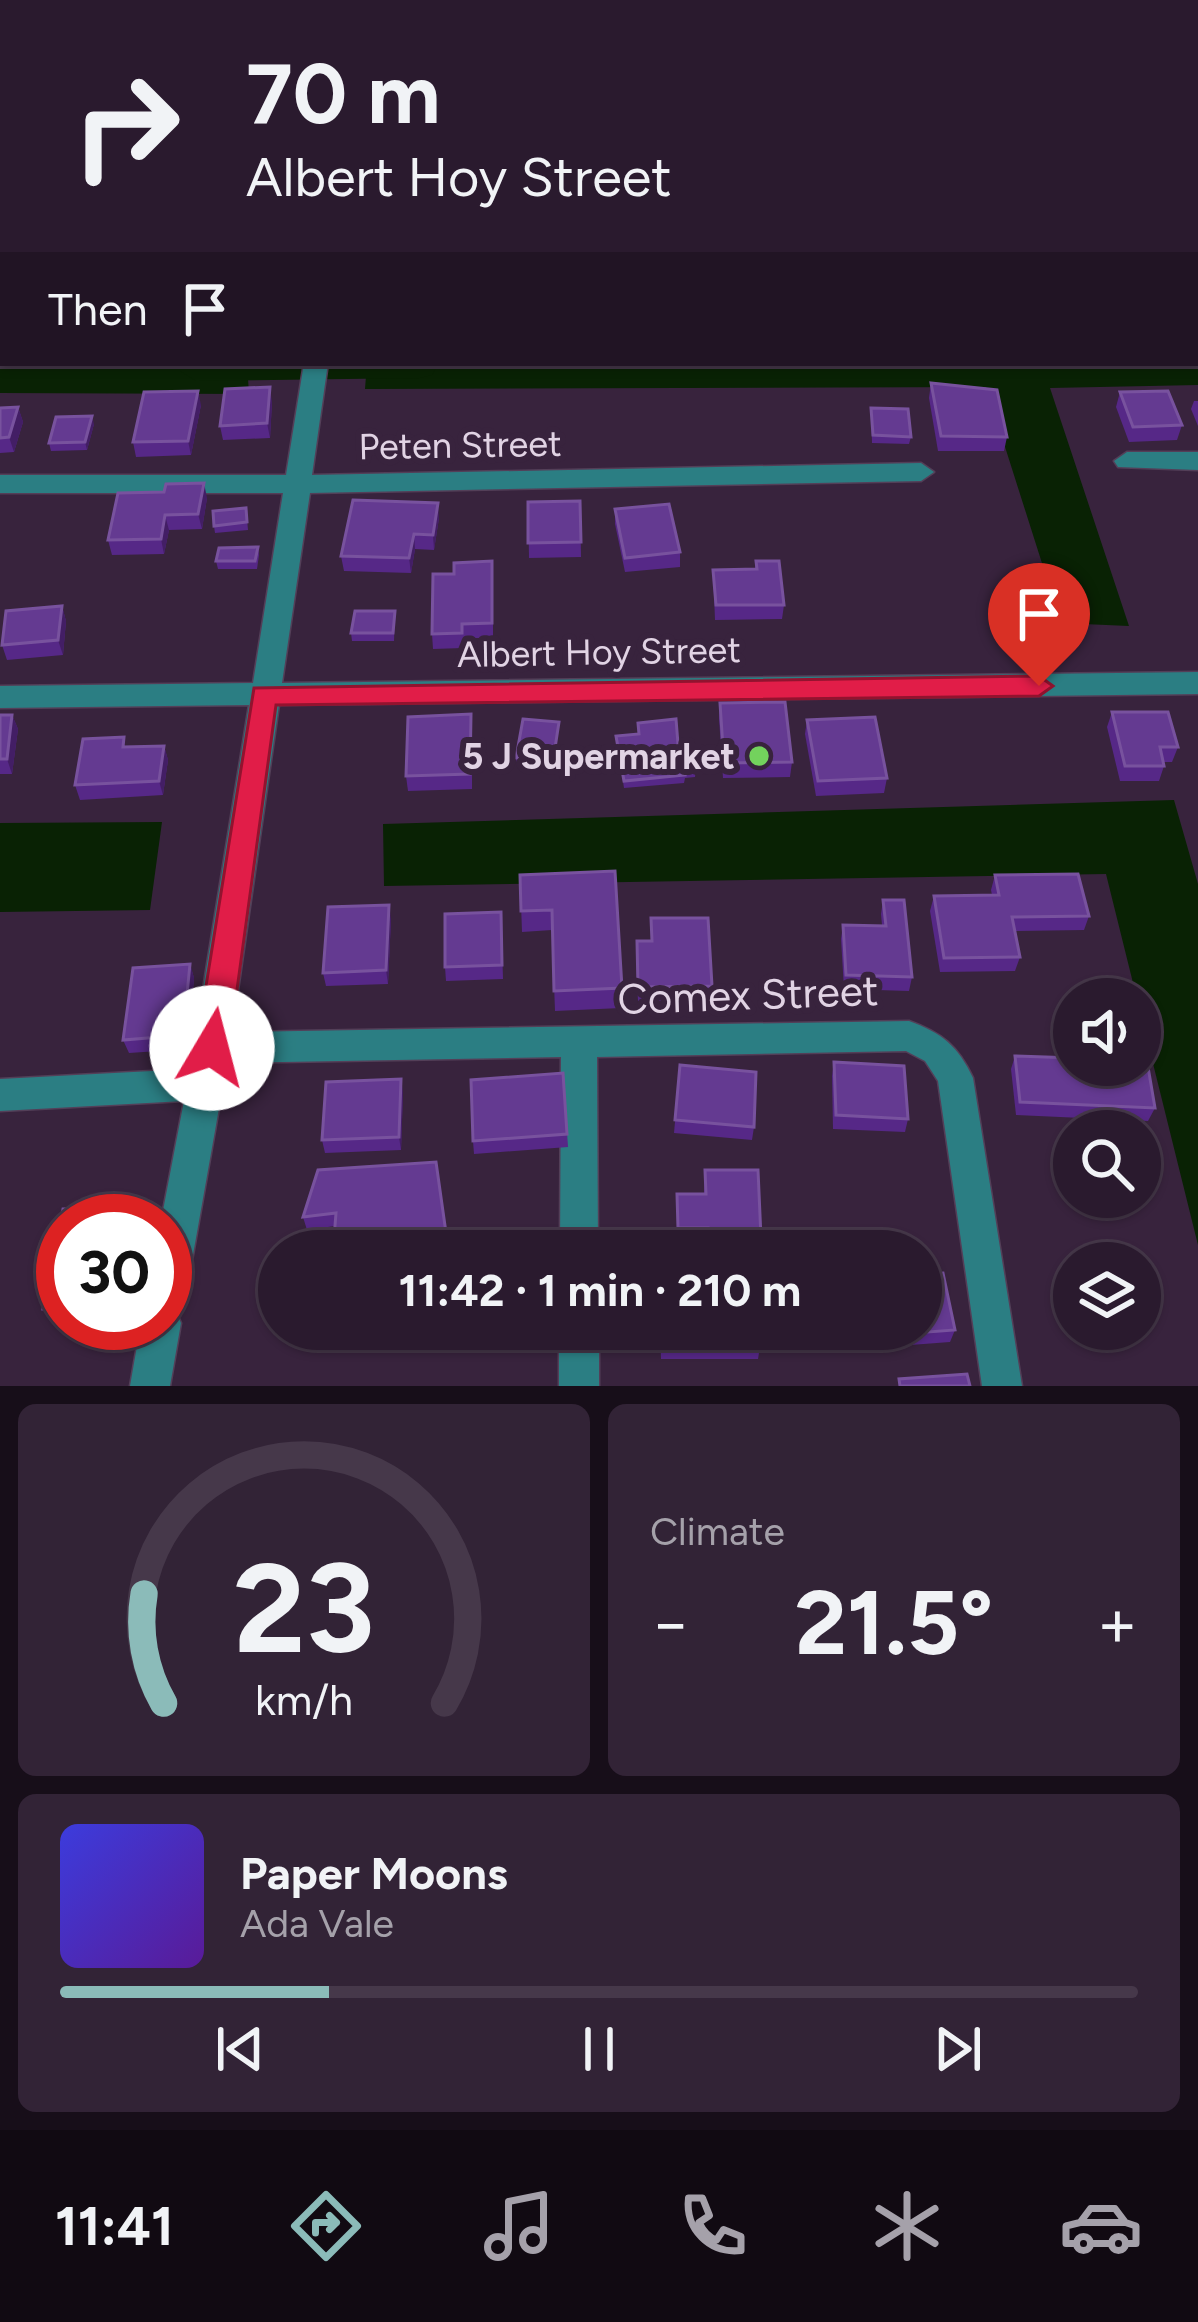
<!DOCTYPE html>
<meta charset="utf-8">
<style>
body{margin:0;font-family:Figtree,sans-serif;background:#322336;color:#f1f3f6;height:100vh;display:flex;flex-direction:column;font-size:45px;white-space:nowrap}
*{box-sizing:border-box;margin:0}
p{font-size:39px;color:#a5a1aa}
.icon{flex:none;width:66px;height:66px;fill:none;stroke:currentColor;stroke-width:2;stroke-linecap:round;stroke-linejoin:round}
.map{position:relative;height:1386px;overflow:hidden}
.drawer{display:flex;flex-direction:column;gap:18px;padding:18px;background:#170e19;flex:1}
.drawer>*{flex:none}
.hud{position:absolute;left:0px;top:0px;width:1200px;height:366px;box-shadow:0 3px 9px #0004,0 0 0 3px #46384a;background:#2a1a2e;color:#f1f3f6;overflow:hidden}
.buttons{position:absolute;left:1053px;top:978px;display:grid;gap:24px}
.buttons a{display:grid;place-items:center;width:108px;height:108px;border-radius:50%;background:#2a1a2e;box-shadow:0 3px 9px #0004,0 0 0 3px #46384a;font-size:60px}
.speed{position:absolute;left:36px;top:1194px;display:flex;gap:24px;font-size:60px;font-weight:700;text-align:center}
.speed>*{display:grid;place-content:center;width:156px;height:156px;border-radius:50%;background:#2a1a2e;box-shadow:0 3px 9px #0004,0 0 0 3px #46384a;line-height:1}
.speed .limit{border:18px solid #d22;background:#fff;color:#111}
.pin{position:absolute;display:grid;place-items:center;width:102px;height:102px;color:#fff;margin:-123px -51px;border-radius:50% 50% 50% 0;rotate:-45deg;box-shadow:0 0 12px #0007}
.pin .icon{rotate:45deg}
.me{position:absolute;width:132px;margin:-66px;rotate:8deg;stroke-linejoin:round;filter:drop-shadow(0 0 9px #0008)}
.turn{display:flex;align-items:center;gap:42px;height:252px;padding:0 48px;font-size:54px}
.turn .icon{width:156px;height:156px;stroke-width:2.5}
.turn b{display:block;font-size:84px;line-height:102px}
.then{display:flex;align-items:center;height:114px;padding:0 48px;background:#0003;gap:24px;font-size:45px}
.big{font-size:90px;font-weight:700;line-height:1.1}
.drawer .tile{flex:1;display:flex;flex-direction:column;justify-content:center;gap:18px;min-width:0;padding:0 42px;border-radius:18px;background:#322336}
.drawer .dial{align-items:center;gap:0}
.dial svg{height:312px;overflow:visible;fill:none;stroke:#46384a;stroke-width:7;stroke-linecap:round;text-anchor:middle}
.dial text{fill:#f1f3f6;stroke:none}
.song{display:flex;align-items:center;gap:36px}
.cover{width:144px;height:144px;border-radius:18px;background:linear-gradient(135deg,hsl(240 70% 55%),hsl(270 70% 35%))}
.played{height:12px;border-radius:6px;background:linear-gradient(90deg,#8bbbb9 25%,#46384a 25%)}
.keys{display:flex;justify-content:space-around;direction:ltr}
.heat{display:flex;justify-content:space-between;align-items:center;font-size:66px;direction:ltr}
.drawer .tiles{flex:1;display:grid;gap:18px;grid-template-columns:1fr 1fr}
.tile:last-child{grid-column:span 2}
.trip{position:absolute;left:258px;top:1230px;width:684px;height:120px;border-radius:60px;background:#2a1a2e;box-shadow:0 3px 9px #0004,0 0 0 3px #46384a;font-weight:700;line-height:120px;text-align:center}
.menu{display:flex;height:192px;justify-content:space-around;align-items:center;background:#110a12;color:#a5a1aa}
.menu .icon{width:84px;height:84px}
.menu .active{color:#8bbbb9}
.menu b{font-size:54px;color:#f1f3f6}
.map>svg:first-child{display:block}
</style>
<div class="map">
<svg width="1198" height="1386" viewBox="0 0 1198 1386">
<rect width="100%" height="100%" fill="#38233d"/>
<g fill="#092204">
<polygon points="1198,341 1198,385 1050,388 1129,626 1061,623 986,387 365,389 367,363 1197,363"/>
<polygon points="0,352 3,363 247,363 249,394 0,393"/>
<polygon points="1174,800 1198,884 1198,1245 1106,874 384,886 383,824"/>
<polygon points="162,822 150,910 0,912 0,823"/>
</g>
<g fill="none" stroke-linecap="round" stroke-linejoin="round">
<g fill="#092204" fill-rule="evenodd">
<polygon points="707,0 733,0 734,3 708,3"/>
<polygon points="433,363 436,368 432,375 420,378 196,381 180,371 188,363"/>
</g>
<g stroke="#533f58" stroke-width="3">
<g id="minor">
<rect x="1197" y="250" width="1" height="14"/>
<rect x="0" y="261" width="3" height="14"/>
<path d="M 304,363 L 328,363 L 312,475 L 921,463 L 934,472 L 921,481 L 310,493 L 282,683 L 1198,672 L 1198,694 L 279,705 L 232,1032 L 909,1021 C 942,1033 958,1046 973,1078 L 1022,1386 L 982,1386 L 938,1081 L 925,1061 L 906,1051 L 597,1057 L 598,1251 L 560,1251 L 561,1057 L 227,1063 L 185,1300 L 177,1314 L 181,1323 L 170,1386 L 130,1386 L 141,1323 L 165,1323 L 165,1221 L 161,1221 L 184,1101 L 0,1111 L 0,1079 L 190,1069 L 249,705 L 0,708 L 0,686 L 253,683 L 283,493 L 0,493 L 0,475 L 286,475 Z"/>
<polygon points="1127,452 1198,452 1198,470 1118,467 1114,461"/>
<rect x="559" y="1329" width="40" height="57"/>
</g>
</g>
<use href="#minor" fill="#2b7e83" fill-rule="evenodd"/>
</g>
<g fill="#562887">
<polygon points="931,383 1007,437 1004,451 938,451 929,398"/>
<polygon points="1120,392 1182,425 1177,440 1129,442 1116,407"/>
<polygon points="1194,401 1198,401 1198,426 1191,409"/>
<polygon points="272,402 270,438 223,440 220,426"/>
<polygon points="201,405 191,455 136,457 133,442"/>
<polygon points="18,407 23,422 14,452 0,453 0,408"/>
<polygon points="871,408 911,437 909,444 872,443"/>
<polygon points="94,424 87,450 51,451 49,443"/>
<polygon points="207,498 202,529 169,530 164,554 112,555 108,540"/>
<polygon points="580,501 581,557 529,558 528,502"/>
<polygon points="246,508 248,530 215,533 214,526"/>
<polygon points="615,509 680,552 680,567 625,572 615,524"/>
<polygon points="439,518 434,550 415,549 411,573 344,571 341,556"/>
<polygon points="258,547 259,555 257,569 218,569 216,561"/>
<polygon points="756,561 784,605 782,619 715,620 713,570 755,569"/>
<polygon points="493,576 493,638 464,638 463,648 433,649 432,634"/>
<polygon points="62,606 66,621 63,655 7,660 2,645"/>
<polygon points="395,611 394,641 352,641 351,633"/>
<polygon points="720,703 792,762 790,777 723,778 719,718"/>
<polygon points="1112,712 1178,747 1172,762 1163,762 1164,766 1159,781 1120,781 1107,727"/>
<polygon points="0,715 12,715 18,729 12,774 0,774"/>
<polygon points="807,720 887,778 884,793 816,796 805,734"/>
<polygon points="559,722 554,768 517,766 516,758"/>
<polygon points="638,723 678,744 696,769 695,777 685,778 684,783 624,788 616,736 638,734"/>
<polygon points="472,729 472,789 408,791 406,776"/>
<polygon points="164,746 168,760 163,795 80,800 75,785 127,747"/>
<polygon points="520,875 622,988 621,1008 555,1011 552,930 522,932"/>
<polygon points="995,875 1089,916 1084,930 1015,931 1020,957 1015,971 940,972 930,911 934,896 992,895 991,890"/>
<polygon points="883,900 912,977 909,991 844,989 841,939 843,925 882,925 881,914"/>
<polygon points="501,912 503,979 446,981 445,967"/>
<polygon points="651,918 712,986 711,1000 638,1001 636,955 651,941"/>
<polygon points="391,919 388,984 326,986 323,973"/>
<polygon points="190,964 194,978 188,1049 129,1053 123,1040"/>
<polygon points="1015,1056 1155,1108 1148,1121 1016,1115 1011,1069"/>
<polygon points="834,1062 908,1119 905,1132 833,1129 832,1076"/>
<polygon points="680,1065 754,1127 752,1140 674,1133"/>
<polygon points="563,1073 568,1147 474,1154 473,1141"/>
<polygon points="403,1092 401,1150 325,1153 322,1140"/>
<polygon points="436,1162 448,1251 333,1251 335,1226 307,1230 303,1217"/>
<polygon points="705,1170 761,1238 760,1250 707,1250 707,1240 677,1240 677,1194 704,1194"/>
<polygon points="148,1208 153,1221 63,1221 63,1321 50,1321 43,1309 63,1209"/>
<polygon points="660,1329 759,1329 760,1347 758,1359 661,1359"/>
<polygon points="868,1329 921,1329 955,1330 950,1342 871,1348"/>
</g>
<g fill="#431e65">
<polygon points="3,308 3,335 0,344 0,316"/>
<polygon points="270,387 272,402 270,438 267,423"/>
<polygon points="198,391 201,405 191,455 188,441"/>
<polygon points="18,407 23,422 14,452 9,437"/>
<polygon points="92,416 94,424 87,450 85,442"/>
<polygon points="204,483 207,498 202,529 198,514"/>
<polygon points="438,503 439,518 434,550 433,535"/>
<polygon points="165,515 169,530 164,554 161,539"/>
<polygon points="414,534 415,549 411,573 409,558"/>
<polygon points="62,606 66,621 63,655 58,640"/>
<polygon points="12,715 18,729 12,774 7,759"/>
<polygon points="164,746 168,760 163,795 159,781"/>
<polygon points="389,905 391,919 388,984 386,970"/>
<polygon points="190,964 194,978 188,1049 183,1035"/>
<polygon points="401,1079 403,1092 401,1150 399,1137"/>
</g>
<g fill="#643a91" stroke="#78529e" stroke-width="3">
<polygon points="18,0 40,0 38,3 17,3"/>
<polygon points="138,0 203,0 202,3 136,3"/>
<polygon points="737,0 790,0 790,2 737,1"/>
<polygon points="0,292 3,292 3,308 0,316"/>
<polygon points="931,383 997,390 1007,437 941,436"/>
<polygon points="270,387 267,423 220,426 225,389"/>
<polygon points="198,391 188,441 133,442 144,392"/>
<polygon points="1168,391 1182,425 1133,427 1120,392"/>
<polygon points="18,407 9,437 0,438 0,408"/>
<polygon points="871,408 908,409 911,437 873,435"/>
<polygon points="92,416 85,442 49,443 56,417"/>
<polygon points="204,483 198,514 165,515 161,539 108,540 118,493 164,492 166,484"/>
<polygon points="353,500 438,503 433,535 414,534 409,558 341,556"/>
<polygon points="580,501 581,542 528,543 528,502"/>
<polygon points="669,504 680,552 625,558 615,509"/>
<polygon points="246,508 247,522 214,526 213,511"/>
<polygon points="258,547 255,561 216,561 219,548"/>
<polygon points="492,561 492,623 462,624 462,633 432,634 433,574 454,574 454,563"/>
<polygon points="756,561 779,561 784,605 716,605 713,570 757,569"/>
<polygon points="62,606 58,640 2,645 6,611"/>
<polygon points="355,611 395,611 393,633 351,633"/>
<polygon points="785,702 792,762 724,763 720,703"/>
<polygon points="1112,712 1168,712 1178,747 1160,747 1164,766 1125,766"/>
<polygon points="471,714 470,774 406,776 408,717"/>
<polygon points="0,715 12,715 7,759 0,759"/>
<polygon points="875,717 887,778 818,781 807,720"/>
<polygon points="523,719 559,722 553,761 516,758"/>
<polygon points="676,719 678,744 690,743 696,769 684,770 685,775 624,781 616,736 639,734 638,723"/>
<polygon points="124,737 123,747 164,746 159,781 75,785 83,739"/>
<polygon points="615,871 622,988 554,991 552,910 521,911 520,875"/>
<polygon points="1078,874 1089,916 1012,917 1020,957 944,958 934,896 999,895 995,875"/>
<polygon points="883,900 904,900 912,977 846,975 843,925 886,926"/>
<polygon points="389,905 386,970 323,973 328,907"/>
<polygon points="501,912 502,965 445,967 445,914"/>
<polygon points="651,918 708,918 712,986 638,987 637,941 652,941"/>
<polygon points="190,964 183,1035 123,1040 133,968"/>
<polygon points="1015,1056 1074,1058 1074,1065 1140,1065 1140,1061 1147,1061 1155,1108 1020,1102"/>
<polygon points="834,1062 904,1066 908,1119 836,1115"/>
<polygon points="680,1065 756,1072 754,1127 675,1120"/>
<polygon points="563,1073 567,1134 473,1141 471,1080"/>
<polygon points="401,1079 399,1137 322,1140 326,1082"/>
<polygon points="436,1162 448,1247 377,1246 377,1251 333,1251 336,1213 303,1217 318,1170"/>
<polygon points="705,1170 758,1170 761,1238 708,1237 708,1228 678,1228 677,1194 706,1194"/>
<polygon points="148,1208 145,1221 63,1221 63,1309 43,1309 63,1209"/>
<polygon points="943,1273 955,1330 875,1336 874,1329 921,1329 921,1274"/>
<polygon points="661,1329 759,1329 760,1347 662,1348"/>
<polygon points="967,1374 970,1386 900,1386 899,1379"/>
</g>
<polygon fill="#e11d48" stroke="#92132f" stroke-width="3" points="1039,676 1053,686 1039,696 276,705 229,1048 224,1058 212,1062 201,1058 196,1048 254,688"/>
<circle fill="#73d25d" stroke="#38233d" stroke-width="4.5" cx="759" cy="756" r="12"/>
<g text-anchor="middle" dominant-baseline="central" stroke-width="12" stroke-linejoin="round" paint-order="stroke">
<g font-size="36" fill="#e1d3e4" stroke="#38233d">
<text transform="translate(460 445) rotate(-1)">Peten Street</text>
<text transform="translate(599 652) rotate(-1)">Albert Hoy Street</text>
</g>
<g font-size="36" font-weight="bold" fill="#e1d3e4" stroke="#38233d" text-anchor="end">
<text x="735" y="756">5 J Supermarket</text>
</g>
<g font-size="42" fill="#e1d3e4" stroke="#38233d">
<text transform="translate(748 995) rotate(-2)">Comex Street</text>
</g>
</g>
</svg>
<div class="buttons">
<a><svg class="icon" aria-label="sound" viewBox="0 0 24 24"><path d="M4 9h4l5-4v14l-5-4H4zM17 9q2 3 0 6"/></svg></a>
<a><svg class="icon" aria-label="search" viewBox="0 0 24 24"><circle cx="10" cy="10" r="6"/><path d="M15 15l6 6"/></svg></a>
<a><svg class="icon" aria-label="layers" viewBox="0 0 24 24"><path d="M12 4l9 5-9 5-9-5zM3 14l9 5 9-5"/></svg></a>
</div>
<div class="speed"><div class="limit">30</div></div>
<div class="pin" style="left:1039px;top:686px;background:#d93025"><svg class="icon" aria-label="arrive" viewBox="0 0 24 24"><path d="M6 21V4h12l-3 4 3 4H6"/></svg></div>
<svg class="me" style="left:212px;top:1048px" viewBox="-20 -20 40 40"><circle r="19" fill="#fff"/><path d="M0-13L10 11 0 6-10 11z" fill="#e11d48"/></svg>
<div class="trip">11:42 · 1 min · 210 m</div>
<div class="hud">
<div class="turn"><svg class="icon" aria-label="right" viewBox="0 0 24 24"><path d="M7 20v-9h11M14 6l5 5-5 5"/></svg><div><b>70 m</b>Albert Hoy Street</div></div>
<div class="then">Then<svg class="icon" aria-label="arrive" viewBox="0 0 24 24"><path d="M6 21V4h12l-3 4 3 4H6"/></svg></div>
</div>
</div>
<section class="drawer">
<div class="tiles">
<div class="tile dial"><svg viewBox="0 0 100 80">
<path d="M14 69A42 42 0 1 1 86 69"/>
<path d="M14 69A42 42 0 0 1 9 41" stroke="#8bbbb9"/>
<text x="50" y="56" font-size="32" font-weight="700">23</text>
<text x="50" y="72" font-size="11">km/h</text>
</svg></div>
<div class="tile"><p>Climate</p>
<div class="heat"><a>−</a><b class="big">21.5°</b><a>+</a></div>
</div>
<div class="tile">
<div class="song"><i class="cover"></i><div><b>Paper Moons</b><p>Ada Vale</p></div></div>
<div class="played"></div>
<div class="keys"><svg class="icon" aria-label="previous" viewBox="0 0 24 24"><path d="M18 5L8 12l10 7zM5 5v14"/></svg><svg class="icon" aria-label="pause" viewBox="0 0 24 24"><path d="M8 5v14M16 5v14"/></svg><svg class="icon" aria-label="next" viewBox="0 0 24 24"><path d="M6 5l10 7-10 7zM19 5v14"/></svg></div>
</div>
</div>
</section>
<nav class="menu">
<b>11:41</b>
<svg class="icon active" aria-label="directions" viewBox="0 0 24 24"><path d="M12 3l9 9-9 9-9-9zM9 14v-3h6M13 9l2 2-2 2"/></svg>
<svg class="icon" aria-label="music" viewBox="0 0 24 24"><path d="M9 18V5l10-2v13"/><circle cx="6" cy="18" r="3"/><circle cx="16" cy="16" r="3"/></svg>
<svg class="icon" aria-label="phone" viewBox="0 0 24 24"><path d="M5 4h4l2 5-3 2q2 4 5 5l2-3 5 2v4C11 20 4 13 5 4z"/></svg>
<svg class="icon" aria-label="climate" viewBox="0 0 24 24"><path d="M12 3v18M4 7l16 10M4 17L20 7"/></svg>
<svg class="icon" aria-label="car" viewBox="0 0 24 24"><path d="M5 17H2v-5l4-1 3-4h7l3 4 3 1v5h-3M9 17h6M6 11h13"/><circle cx="7" cy="17" r="2"/><circle cx="17" cy="17" r="2"/></svg>
</nav>
